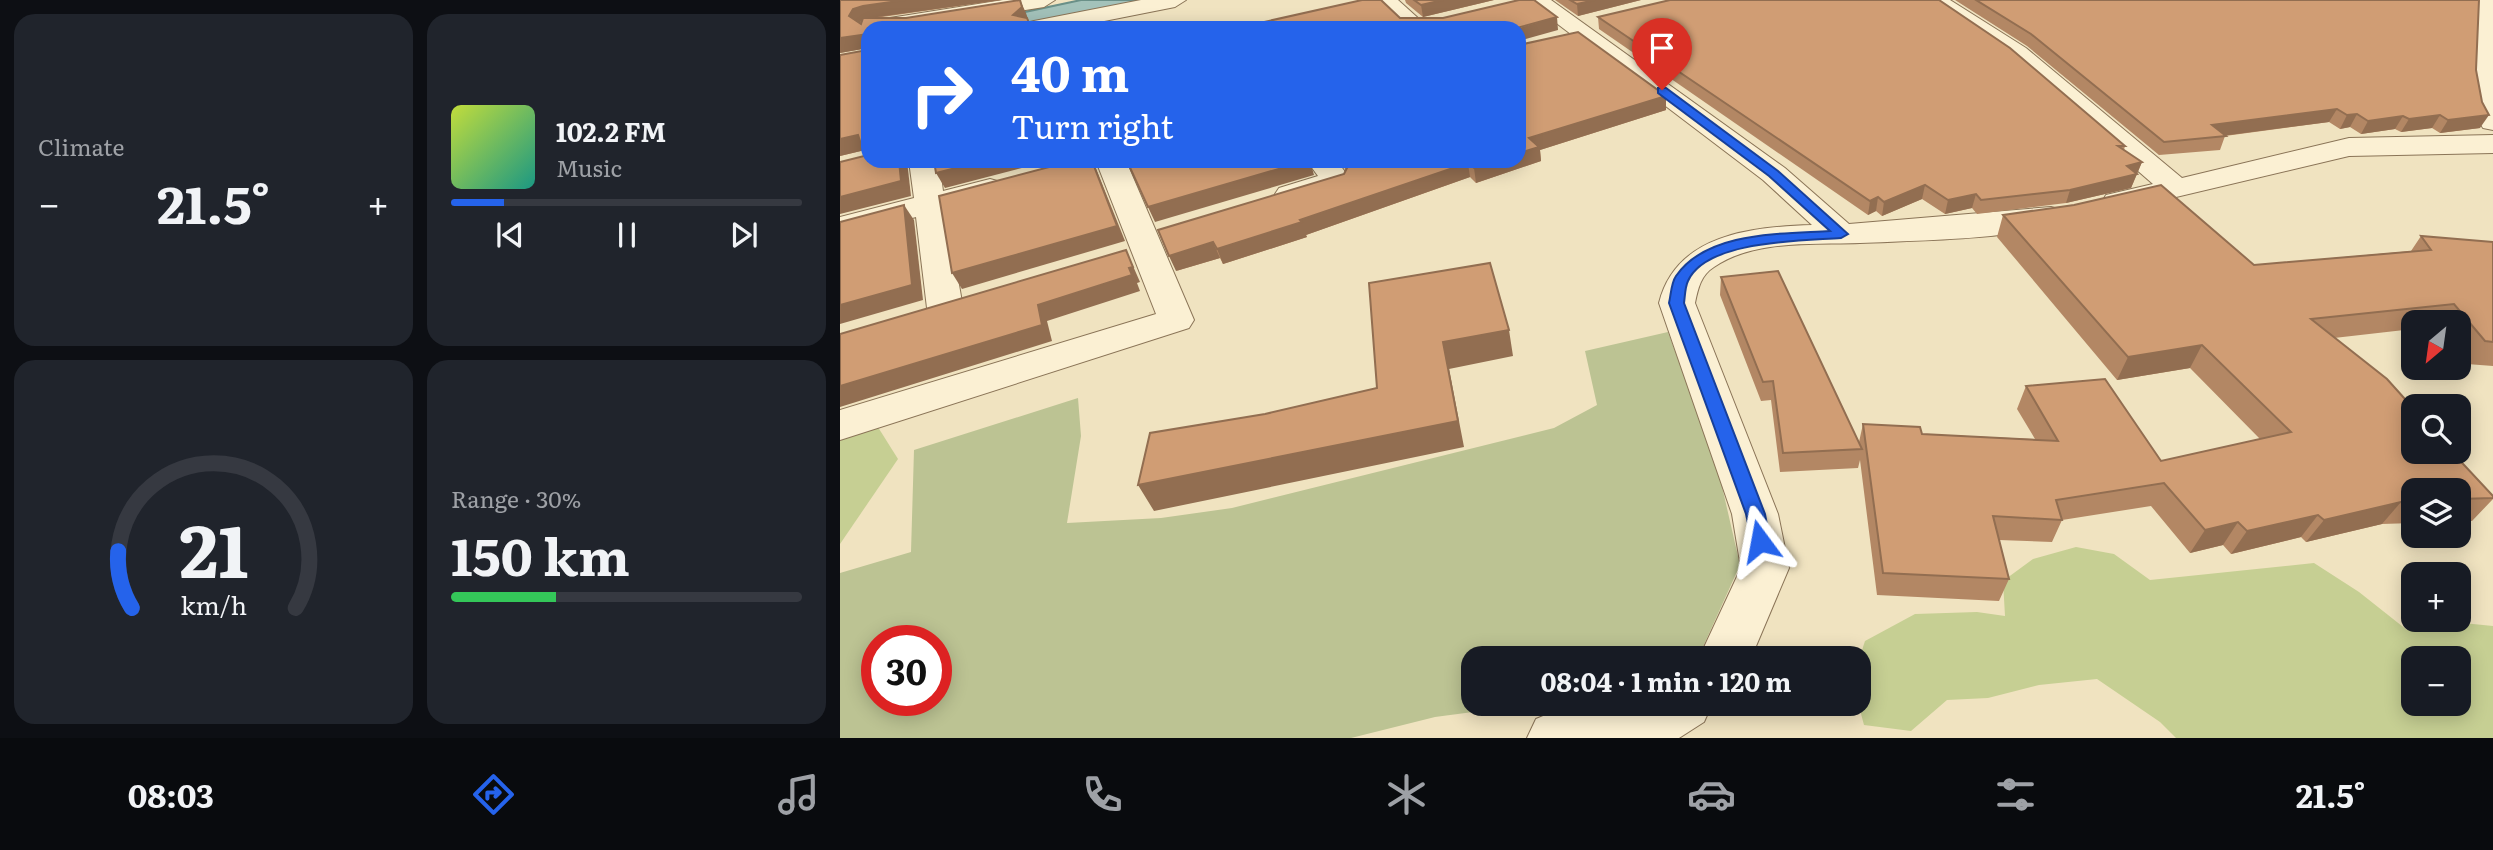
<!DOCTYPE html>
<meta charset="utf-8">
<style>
body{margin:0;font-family:Literata,serif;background:#20242c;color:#f1f3f6;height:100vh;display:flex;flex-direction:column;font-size:26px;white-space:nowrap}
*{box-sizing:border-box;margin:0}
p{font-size:23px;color:#9ea1a6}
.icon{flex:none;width:38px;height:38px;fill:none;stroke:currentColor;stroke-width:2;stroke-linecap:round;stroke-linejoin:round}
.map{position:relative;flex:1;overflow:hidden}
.panel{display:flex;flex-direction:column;gap:14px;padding:14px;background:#0d0f14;width:840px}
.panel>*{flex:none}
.guide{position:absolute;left:21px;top:21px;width:665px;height:147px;border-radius:21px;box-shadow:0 4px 18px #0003;background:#2563eb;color:#fff;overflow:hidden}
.needle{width:46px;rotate:209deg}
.tools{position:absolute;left:1561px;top:310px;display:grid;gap:14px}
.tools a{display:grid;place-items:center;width:70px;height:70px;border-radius:14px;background:#171b24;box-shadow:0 4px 18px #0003;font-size:35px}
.speed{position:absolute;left:21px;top:625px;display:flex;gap:14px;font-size:35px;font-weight:700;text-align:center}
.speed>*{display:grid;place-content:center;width:91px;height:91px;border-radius:50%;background:#171b24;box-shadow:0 4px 18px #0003;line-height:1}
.speed .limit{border:10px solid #d22;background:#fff;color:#111}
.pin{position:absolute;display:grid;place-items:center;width:60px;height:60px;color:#fff;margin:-72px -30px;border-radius:50% 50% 50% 0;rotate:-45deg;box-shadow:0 0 7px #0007}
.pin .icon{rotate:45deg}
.me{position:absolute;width:77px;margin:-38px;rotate:347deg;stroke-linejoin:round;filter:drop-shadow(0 0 5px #0008)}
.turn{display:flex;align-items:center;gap:24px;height:147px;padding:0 35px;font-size:32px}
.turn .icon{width:91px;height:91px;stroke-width:2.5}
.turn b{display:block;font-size:49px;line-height:60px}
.big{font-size:52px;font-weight:700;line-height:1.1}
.panel .card{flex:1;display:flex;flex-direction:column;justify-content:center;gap:10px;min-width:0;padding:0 24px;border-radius:21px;background:#20242c}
.panel .dial{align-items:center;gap:0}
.dial svg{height:182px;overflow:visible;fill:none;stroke:#363941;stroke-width:7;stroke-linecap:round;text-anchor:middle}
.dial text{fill:#f1f3f6;stroke:none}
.song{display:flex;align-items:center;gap:21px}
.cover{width:84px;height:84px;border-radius:10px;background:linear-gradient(135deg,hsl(70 70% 55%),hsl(170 70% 35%))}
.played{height:7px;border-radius:4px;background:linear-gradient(90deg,#2563eb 15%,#363941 15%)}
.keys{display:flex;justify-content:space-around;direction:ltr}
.heat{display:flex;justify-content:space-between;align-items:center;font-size:38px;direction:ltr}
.charge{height:10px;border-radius:5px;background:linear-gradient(90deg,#34c759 30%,#363941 0)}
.panel .tiles{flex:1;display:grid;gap:14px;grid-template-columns:repeat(2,1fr)}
.trip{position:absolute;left:621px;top:646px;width:410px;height:70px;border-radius:21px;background:#171b24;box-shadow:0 4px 18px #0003;font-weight:700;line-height:70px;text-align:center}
.tab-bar{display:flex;height:112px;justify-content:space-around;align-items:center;background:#090b0e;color:#9ea1a6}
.tab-bar .icon{width:49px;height:49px}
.tab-bar .selected{color:#2563eb}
.tab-bar b{font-size:32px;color:#f1f3f6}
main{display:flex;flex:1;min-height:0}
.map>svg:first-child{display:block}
</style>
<main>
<section class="panel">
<div class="tiles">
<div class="card"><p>Climate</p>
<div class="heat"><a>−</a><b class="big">21.5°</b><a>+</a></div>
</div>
<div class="card">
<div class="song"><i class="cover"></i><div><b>102.2 FM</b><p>Music</p></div></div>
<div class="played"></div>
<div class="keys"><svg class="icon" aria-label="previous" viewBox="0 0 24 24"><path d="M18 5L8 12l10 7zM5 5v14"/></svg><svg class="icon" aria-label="pause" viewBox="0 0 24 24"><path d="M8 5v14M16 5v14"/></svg><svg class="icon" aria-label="next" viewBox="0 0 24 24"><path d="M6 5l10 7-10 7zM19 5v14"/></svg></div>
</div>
<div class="card dial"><svg viewBox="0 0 100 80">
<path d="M14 69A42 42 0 1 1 86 69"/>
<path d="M14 69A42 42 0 0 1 8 44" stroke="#2563eb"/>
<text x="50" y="56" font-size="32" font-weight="700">21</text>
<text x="50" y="72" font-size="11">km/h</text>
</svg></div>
<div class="card"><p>Range · 30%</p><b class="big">150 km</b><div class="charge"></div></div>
</div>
</section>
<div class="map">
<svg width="1653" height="738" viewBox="0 0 1653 738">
<rect width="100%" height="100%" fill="#f0e3c0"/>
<g fill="#c6cf93" fill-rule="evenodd">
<polygon points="36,424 58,459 0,544 0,432"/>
<path d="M 1236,547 L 1274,554 L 1310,580 L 1474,563 L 1519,592 L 1567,630 L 1593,620 L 1653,626 L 1653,738 L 1336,738 L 1320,722 L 1257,679 L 1199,685 L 1148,698 L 1107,700 L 1071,731 L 1024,725 C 1016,699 1015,669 1025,641 L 1075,614 L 1137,612 L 1165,616 L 1163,581 L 1193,559 ZM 1573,658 L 1619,658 L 1619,704 L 1573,704 Z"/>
</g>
<path fill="#bcc393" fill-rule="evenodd" d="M 828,332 L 878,469 L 900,565 L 862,649 L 849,658 L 634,658 L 634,704 L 694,704 L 595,717 L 511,738 L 0,738 L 0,573 L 71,552 L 74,450 L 238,398 L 241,436 L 227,523 L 321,518 L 392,508 L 714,428 L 757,405 L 745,351 ZM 37,640 L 96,640 L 96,700 L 37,700 Z"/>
<polygon fill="#a3c2ba" stroke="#6a9088" stroke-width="2" points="241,0 318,0 178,28 110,28"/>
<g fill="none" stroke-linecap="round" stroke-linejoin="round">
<g stroke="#8a7457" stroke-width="2">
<g id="street">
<polygon points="163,0 215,0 204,7 73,28 28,28 28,34 19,28 23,23 31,21"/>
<polygon points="301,0 346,0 335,7 229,28 182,28 186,23 194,21"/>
<polygon points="534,0 558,0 589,28 563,28"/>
<path d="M 686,0 L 711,0 L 945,168 L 1009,224 L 1211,207 L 1222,210 L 1227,217 L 1222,224 C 1158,240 1086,240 1020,243 C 973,245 915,239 874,267 C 861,275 858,288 855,303 L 938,514 L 949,568 L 911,658 L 859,658 L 901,568 L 892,514 L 819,303 C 836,234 912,227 972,225 L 923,180 Z"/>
<polygon points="1084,0 1110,0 1186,48 1342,178 1509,138 1653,135 1653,153 1509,156 1277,211 1266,209 1262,202 1266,195 1313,184 1168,58"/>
<path d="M 1635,0 L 1653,0 L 1653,130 L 1643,128 C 1619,93 1636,40 1635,0 Z"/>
<polygon points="69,161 99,161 103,191 150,179 161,182 165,188 161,194 106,209 123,308 118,316 105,319 92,316 87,308 76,217 0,237 0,217 74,198"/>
<polygon points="256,161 286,161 354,320 349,328 0,440 0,410 316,314"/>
<path d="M 467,161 L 497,161 L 511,180 L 507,186 C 486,193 461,206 439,200 L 435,194 L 439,188 L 478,176 Z"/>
<polygon points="781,704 872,704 864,722 839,738 687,738 696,719 715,711"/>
</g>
</g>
<use href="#street" fill="#fbf0d3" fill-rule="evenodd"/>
</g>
<g fill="#b38764">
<polygon points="0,0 161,0 35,18 66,18 180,0 188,20 28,28 28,154 25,150 0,156 22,51 22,49 0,53"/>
<polygon points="565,0 654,0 583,17 566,3"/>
<polygon points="715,0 801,0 738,16"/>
<polygon points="1115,0 1639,0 1636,70 1640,128 1600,133 1592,128 1561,132 1555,129 1521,134 1510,127 1500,129 1489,122 1385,136 1380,150 1319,155 1187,46"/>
<polygon points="758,17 1285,146 1284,150 1302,162 1291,188 1226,203 1137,214 1132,208 1105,214 1082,199 1042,216 1036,211 1028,215 759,29"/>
<polygon points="679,45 826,96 826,110 700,150 701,161 636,183 630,177 466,235 467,237 383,264 380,258 336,271 504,174 506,170 499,161 679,161"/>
<polygon points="1163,215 1414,265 1571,251 1581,236 1653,242 1653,366 1627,364 1619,354 1619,322 1573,322 1573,329 1494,338 1653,496 1653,499 1632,521 1619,521 1619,490 1573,490 1573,523 1542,524 1466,542 1461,537 1391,554 1383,545 1350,553 1311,506 1222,520 1212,542 1159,540 1169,579 1159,601 1037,595 1020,460 1018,468 940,472 931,400 921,401 880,295 881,277 1019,442 1023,424 1082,434 1195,439 1177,409 1186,386 1321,461 1420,439 1350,368 1277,380 1157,237"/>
</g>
<g fill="#926e51">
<polygon points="65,0 161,0 30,18 21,21 16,28 9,16 13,9 23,6"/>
<polygon points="180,0 186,13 191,28 173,15"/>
<polygon points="603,0 654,0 583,17 581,5"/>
<polygon points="755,0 801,0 738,16 737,4"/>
<polygon points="717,17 718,30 679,41 679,28"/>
<polygon points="22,35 28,48 0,53 0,38"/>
<polygon points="826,96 826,110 700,150 701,161 636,183 634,168 656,161 679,161 679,153 689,138"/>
<polygon points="1497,109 1489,122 1366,138 1372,125"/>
<polygon points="1517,114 1510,127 1500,129 1507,115"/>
<polygon points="1600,115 1592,128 1561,132 1569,119"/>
<polygon points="1649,115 1640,128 1600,133 1608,120"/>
<polygon points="1563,116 1555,129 1521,134 1528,121"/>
<polygon points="18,135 21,144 25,150 0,156 0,139"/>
<polygon points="59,161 67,161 71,196 0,214 0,197"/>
<polygon points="144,161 209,161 105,188 96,173"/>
<polygon points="253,161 285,241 122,289 112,273"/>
<polygon points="464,161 470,161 474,175 315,222 308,207"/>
<polygon points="1302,162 1291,188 1226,203 1230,190 1287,166"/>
<polygon points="628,163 630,177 466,235 467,237 383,264 377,249"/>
<polygon points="1085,185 1082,199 1042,216 1044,202"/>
<polygon points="1136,194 1132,208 1105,214 1108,200"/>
<polygon points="1038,197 1036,211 1028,215 1030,201"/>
<polygon points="64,205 74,220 83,300 0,324 0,305"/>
<polygon points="373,242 380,258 336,271 329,256"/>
<polygon points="286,250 300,282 297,283 300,291 207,321 212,341 0,407 0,386 289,268"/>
<polygon points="669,330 673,356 609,369 624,447 314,511 298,485 618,421 603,342"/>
<polygon points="1362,345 1350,368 1277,380 1288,357"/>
<polygon points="1561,502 1542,524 1466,542 1484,520"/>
<polygon points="1478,515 1461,537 1391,554 1407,531"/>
<polygon points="1398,522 1383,545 1350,553 1365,530"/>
</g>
<g fill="#d09d74" stroke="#926e51" stroke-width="2">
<polygon points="0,0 65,0 23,6 13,9 9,16 21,24 23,18 66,18 180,0 182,7 173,15 187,18 191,28 28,28 28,144 21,144 18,135 0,139 0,55 22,51 22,35 0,38"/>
<polygon points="522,0 541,0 560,18 603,18 679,0 694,0 717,17 677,28 397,28"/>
<polygon points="574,0 603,0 581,5"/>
<polygon points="730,0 755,0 737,4"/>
<polygon points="830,0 1099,0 1170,48 1285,146 1278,146 1302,162 1287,166 1297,174 1230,190 1141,200 1136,194 1108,200 1085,185 1044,202 1038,197 1030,201 758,17"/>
<polygon points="1136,0 1639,0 1636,70 1642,102 1649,115 1608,120 1600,115 1569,119 1563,116 1528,121 1517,114 1507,115 1497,109 1372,125 1386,136 1324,142 1191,34"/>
<polygon points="738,32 826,96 689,138 699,147 679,153 679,45"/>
<polygon points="28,155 28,161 59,161 61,181 0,197 0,162"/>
<polygon points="94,161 144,161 96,173"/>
<polygon points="232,161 252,161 277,226 112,273 99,196"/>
<polygon points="287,161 466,161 308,207"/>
<polygon points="507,161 656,161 634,168 628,163 460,220 462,222 377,249 373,242 329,256 318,230 504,174 509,164"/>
<polygon points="1321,185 1414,265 1591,250 1581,236 1653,242 1653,342 1645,341 1614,304 1471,319 1547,379 1573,408 1573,452 1612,452 1653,496 1653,498 1619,499 1619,490 1573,490 1573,501 1561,502 1484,520 1478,515 1407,531 1398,522 1365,530 1324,483 1216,500 1222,520 1153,516 1169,579 1043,573 1023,424 1080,427 1082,434 1218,441 1186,386 1265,379 1321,461 1451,432 1362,345 1288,357 1163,215 1234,205"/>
<polygon points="64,205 72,285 0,305 0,222"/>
<polygon points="286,250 293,267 289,268 292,275 198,305 202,325 0,386 0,334"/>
<polygon points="650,263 669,330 603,342 618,421 298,485 310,433 425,414 537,388 529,283"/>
<polygon points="938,271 1022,449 943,453 933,381 923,382 881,277"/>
</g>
<path fill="#2563eb" stroke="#184099" stroke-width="2" d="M 818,88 L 826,88 L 938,171 L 1008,234 L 1001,238 C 963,241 866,240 848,281 C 845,287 845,296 844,303 L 925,514 L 930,541 L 927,547 L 913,547 L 906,514 L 829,303 C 831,295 831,283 836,276 C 867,231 942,234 990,231 L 929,176 L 818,93 Z"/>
</svg>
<div class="tools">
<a><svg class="needle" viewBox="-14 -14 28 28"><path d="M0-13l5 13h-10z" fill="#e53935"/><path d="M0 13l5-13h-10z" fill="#9ea1a6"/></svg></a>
<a><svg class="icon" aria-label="search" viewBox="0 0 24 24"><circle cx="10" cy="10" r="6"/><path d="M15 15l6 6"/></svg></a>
<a><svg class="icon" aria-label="layers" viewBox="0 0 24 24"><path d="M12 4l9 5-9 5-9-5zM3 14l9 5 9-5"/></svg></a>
<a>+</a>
<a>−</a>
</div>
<div class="speed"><div class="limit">30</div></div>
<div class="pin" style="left:822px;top:90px;background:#d93025"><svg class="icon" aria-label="arrive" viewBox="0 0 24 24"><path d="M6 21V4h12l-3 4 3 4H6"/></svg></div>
<svg class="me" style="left:920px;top:541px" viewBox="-20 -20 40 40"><path d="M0-17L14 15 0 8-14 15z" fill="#2563eb" stroke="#fff" stroke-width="4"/></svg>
<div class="trip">08:04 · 1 min · 120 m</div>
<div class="guide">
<div class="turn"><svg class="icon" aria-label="right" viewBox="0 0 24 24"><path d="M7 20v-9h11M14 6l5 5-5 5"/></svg><div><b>40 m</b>Turn right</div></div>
</div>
</div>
</main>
<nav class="tab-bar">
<b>08:03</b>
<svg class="icon selected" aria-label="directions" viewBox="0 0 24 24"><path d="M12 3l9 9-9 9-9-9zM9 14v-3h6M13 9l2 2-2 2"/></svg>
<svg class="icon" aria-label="music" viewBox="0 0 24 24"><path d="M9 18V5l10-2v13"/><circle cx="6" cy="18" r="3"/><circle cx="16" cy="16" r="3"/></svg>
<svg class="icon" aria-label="phone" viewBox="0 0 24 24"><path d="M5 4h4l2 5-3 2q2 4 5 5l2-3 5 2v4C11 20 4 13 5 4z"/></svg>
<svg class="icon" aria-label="climate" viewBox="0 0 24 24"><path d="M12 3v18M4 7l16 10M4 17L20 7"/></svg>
<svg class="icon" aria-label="car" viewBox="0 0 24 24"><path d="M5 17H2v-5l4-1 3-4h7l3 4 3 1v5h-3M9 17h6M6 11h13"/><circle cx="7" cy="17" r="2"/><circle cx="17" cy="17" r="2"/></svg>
<svg class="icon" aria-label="filters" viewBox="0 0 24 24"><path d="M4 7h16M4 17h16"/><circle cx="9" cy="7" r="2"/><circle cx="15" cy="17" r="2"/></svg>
<b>21.5°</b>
</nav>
